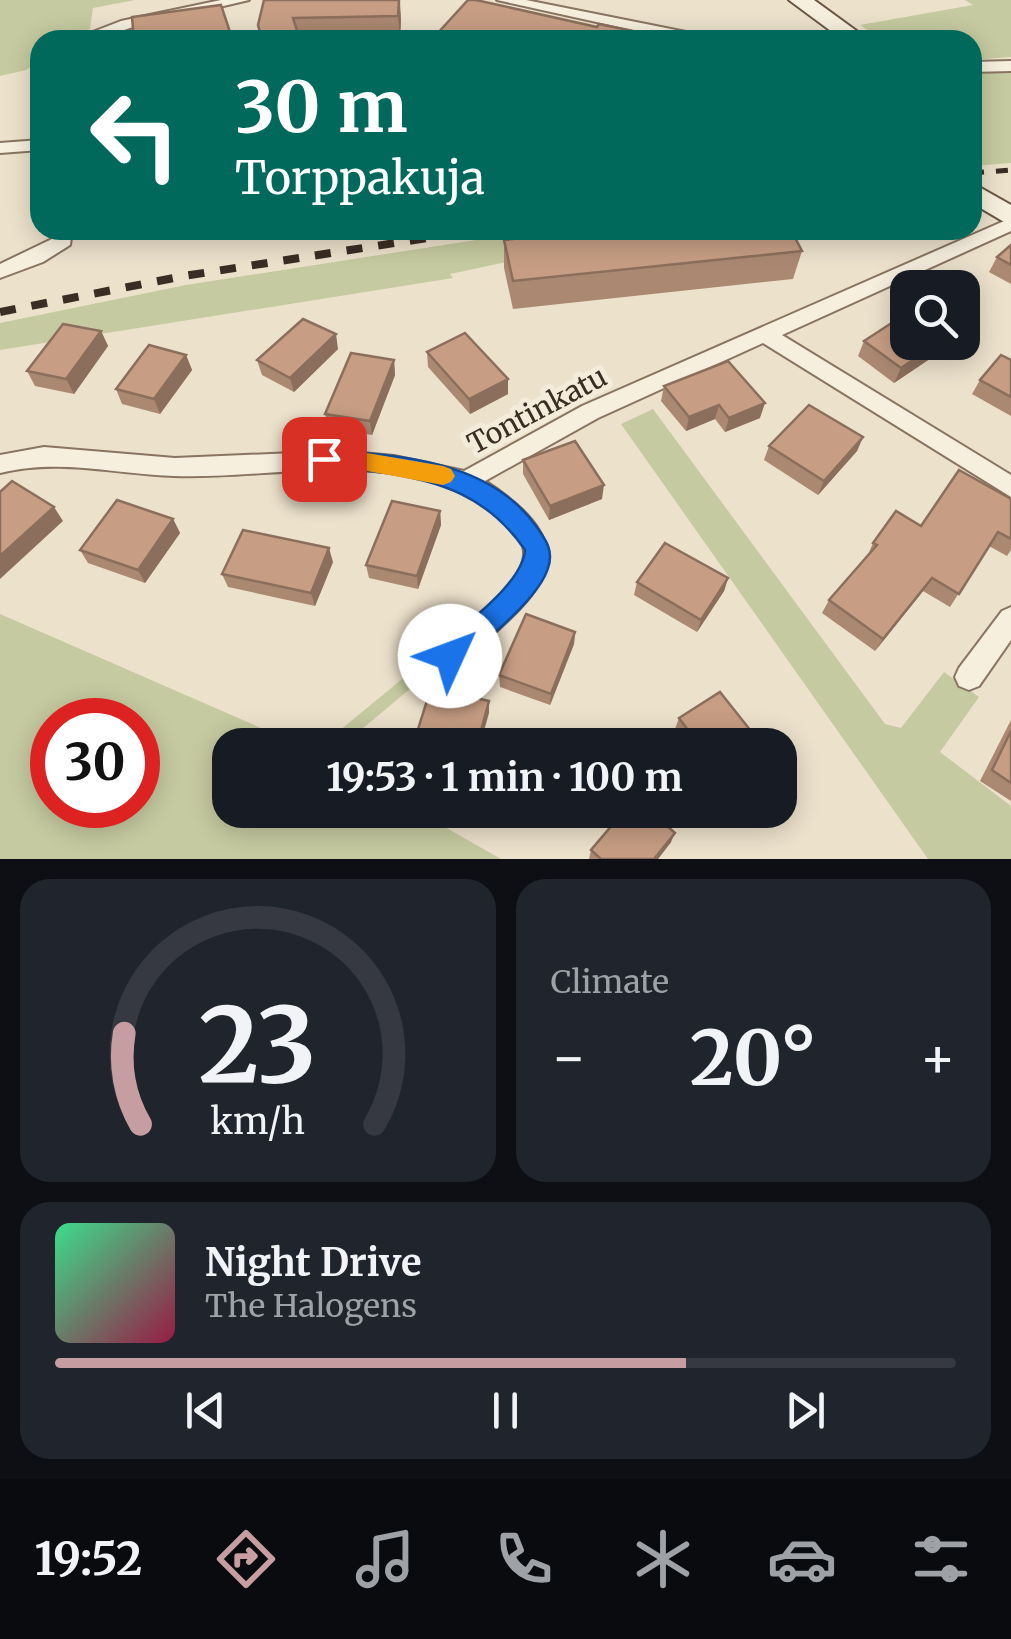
<!DOCTYPE html>
<meta charset="utf-8">
<style>
body{margin:0;font-family:Merriweather,serif;background:#20242c;color:#f1f3f6;height:100vh;display:flex;flex-direction:column;font-size:38px;white-space:nowrap}
*{box-sizing:border-box;margin:0}
p{font-size:32px;color:#9ea1a6}
.icon{flex:none;width:55px;height:55px;fill:none;stroke:currentColor;stroke-width:2;stroke-linecap:round;stroke-linejoin:round}
.map{position:relative;height:859px;overflow:hidden}
.side{display:flex;flex-direction:column;gap:20px;padding:20px;background:#0d0f14;flex:1}
.side>*{flex:none}
.banner{position:absolute;left:30px;top:30px;width:952px;height:210px;border-radius:30px;box-shadow:0 5px 25px #0003;background:#00695c;color:#fff;overflow:hidden}
.controls{position:absolute;left:890px;top:270px;display:grid;gap:20px}
.controls a{display:grid;place-items:center;width:90px;height:90px;border-radius:20px;background:#171b24;box-shadow:0 5px 25px #0003;font-size:50px}
.speed{position:absolute;left:30px;top:698px;display:flex;gap:20px;font-size:50px;font-weight:700;text-align:center}
.speed>*{display:grid;place-content:center;width:130px;height:130px;border-radius:50%;background:#171b24;box-shadow:0 5px 25px #0003;line-height:1}
.speed .limit{border:15px solid #d22;background:#fff;color:#111}
.pin{position:absolute;display:grid;place-items:center;width:85px;height:85px;color:#fff;margin:-42px;border-radius:20px;box-shadow:0 5px 15px #0006}
.me{position:absolute;width:110px;margin:-55px;rotate:47deg;stroke-linejoin:round;filter:drop-shadow(0 0 8px #0008)}
.turn{display:flex;align-items:center;gap:35px;height:210px;padding:0 40px;font-size:45px}
.turn .icon{width:130px;height:130px;stroke-width:2.5}
.turn b{display:block;font-size:70px;line-height:85px}
.big{font-size:75px;font-weight:700;line-height:1.1}
.side .tile{flex:1;display:flex;flex-direction:column;justify-content:center;gap:15px;min-width:0;padding:0 35px;border-radius:30px;background:#20242c}
.side .dial{align-items:center;gap:0}
.dial svg{height:260px;overflow:visible;fill:none;stroke:#363941;stroke-width:7;stroke-linecap:round;text-anchor:middle}
.dial text{fill:#f1f3f6;stroke:none}
.song{display:flex;align-items:center;gap:30px}
.cover{width:120px;height:120px;border-radius:15px;background:linear-gradient(135deg,hsl(150 70% 55%),hsl(340 70% 35%))}
.played{height:10px;border-radius:5px;background:linear-gradient(90deg,#c69ea1 70%,#363941 70%)}
.keys{display:flex;justify-content:space-around;direction:ltr}
.heat{display:flex;justify-content:space-between;align-items:center;font-size:55px;direction:ltr}
.side .tiles{flex:1;display:grid;gap:20px;grid-template-columns:1fr 1fr}
.tile:last-child{grid-column:span 2}
.trip{position:absolute;left:212px;top:728px;width:585px;height:100px;border-radius:30px;background:#171b24;box-shadow:0 5px 25px #0003;font-weight:700;line-height:100px;text-align:center}
.tab-bar{display:flex;height:160px;justify-content:space-around;align-items:center;background:#090b0e;color:#9ea1a6}
.tab-bar .icon{width:70px;height:70px}
.tab-bar .on{color:#c69ea1}
.tab-bar b{font-size:45px;color:#f1f3f6}
.map>svg:first-child{display:block}
</style>
<div class="map">
<svg width="1011" height="859" viewBox="0 0 1011 859">
<rect width="100%" height="100%" fill="#ece1cb"/>
<g fill="#c6caa0" fill-rule="evenodd">
<polygon points="0,0 135,0 93,8 90,29 68,40 40,40 40,60 26,70 0,76"/>
<polygon points="965,0 1011,0 1011,57 973,60 972,40 882,40 860,25 973,5"/>
<polygon points="1011,72 1011,163 973,166 973,74"/>
<polygon points="540,230 789,230 548,253 450,274 453,278 0,350 0,323 186,285"/>
<polygon points="653,409 885,724 901,728 944,672 979,697 940,752 1011,806 1011,859 928,859 621,424"/>
<path d="M 0,614 L 300,745 L 230,745 L 230,810 L 415,810 L 501,859 L 0,859 ZM 52,720 L 138,720 L 138,805 L 52,805 Z"/>
<polygon points="424,661 436,667 343,745 322,745"/>
</g>
<g fill="none" stroke-linecap="round" stroke-linejoin="round">
<g stroke="#887460" stroke-width="4">
<g id="street">
<polygon points="221,0 249,0 130,28 95,40 72,40 121,21"/>
<polygon points="497,0 526,0 701,35 709,40 678,40"/>
<polygon points="1011,61 1011,71 972,72 972,62"/>
<polygon points="40,140 40,150 0,153 0,143"/>
<path d="M 1011,218 L 1011,231 L 782,335 L 1011,475 L 1011,497 L 763,343 L 598,418 L 485,481 C 600,556 533,597 459,665 L 450,668 L 441,665 L 437,656 L 441,647 C 462,628 526,583 524,552 C 524,537 509,525 498,516 C 408,442 280,480 174,476 C 114,474 59,458 0,473 L 0,455 L 44,447 L 175,458 L 340,451 L 394,456 L 464,471 L 582,406 Z"/>
<polygon points="54,230 72,230 70,245 43,262 0,278 0,264 54,238"/>
<polygon points="1011,607 1011,640 979,686 969,690 959,686 955,677 959,668 1002,611"/>
</g>
</g>
<g stroke="#6a5543" stroke-width="4">
<g id="secondary">
<polygon points="789,0 814,0 869,40 843,40"/>
<polygon points="972,183 1011,205 1011,226 972,203"/>
</g>
</g>
<use href="#street" fill="#f7efde" fill-rule="evenodd"/>
<use href="#secondary" fill="#f7efde" fill-rule="evenodd"/>
<polyline stroke="#3a2d23" stroke-width="5" stroke-dasharray="12 12" stroke-linecap="butt" points="972,173 1011,170"/>
<polyline stroke="#3a2d23" stroke-width="8" stroke-dasharray="16 16" stroke-linecap="butt" points="0,312 184,276 478,230"/>
</g>
<g fill="#ab8872">
<polygon points="264,0 400,0 401,19 400,40 261,40 258,25"/>
<polygon points="597,27 676,40 436,40 436,35"/>
<polygon points="504,240 802,251 793,279 513,309 504,268"/>
<polygon points="1011,245 1011,284 989,272 997,257"/>
<polygon points="101,331 108,346 74,394 35,386 27,371"/>
<polygon points="864,341 937,354 894,383 858,356"/>
<polygon points="338,349 294,392 262,375 257,360"/>
<polygon points="427,352 508,394 470,414 428,367"/>
<polygon points="186,355 192,370 160,414 122,404 116,389"/>
<polygon points="394,360 395,375 372,435 329,428 325,414"/>
<polygon points="1011,360 1011,416 972,394 980,380"/>
<polygon points="664,386 760,418 725,432 715,419 686,431 661,401"/>
<polygon points="863,437 857,451 818,495 764,460 769,446"/>
<polygon points="523,460 602,499 549,520 523,474"/>
<polygon points="1011,499 1011,550 1007,556 989,546 950,607 923,591 875,651 822,613 829,600 867,557 873,543 921,526"/>
<polygon points="440,511 441,525 418,589 369,578 366,565"/>
<polygon points="173,519 180,533 145,583 88,563 80,550"/>
<polygon points="333,562 315,606 228,587 222,574"/>
<polygon points="728,578 724,591 697,632 634,595 637,582"/>
<polygon points="575,632 574,644 550,705 500,687 499,675"/>
<polygon points="679,718 762,745 686,745 675,729"/>
<polygon points="1011,720 1011,801 980,781"/>
<polygon points="671,842 658,859 589,859 591,850"/>
</g>
<g fill="#8b6f5c">
<polygon points="399,0 401,19 400,40 398,16"/>
<polygon points="230,32 232,40 174,40"/>
<polygon points="101,331 108,346 74,394 66,379"/>
<polygon points="336,334 338,349 294,392 290,378"/>
<polygon points="939,342 942,342 937,354 894,383 901,368"/>
<polygon points="186,355 192,370 160,414 154,399"/>
<polygon points="394,360 395,375 372,435 370,421"/>
<polygon points="508,379 508,394 470,414 469,399"/>
<polygon points="765,403 760,418 725,432 729,418"/>
<polygon points="719,405 715,419 686,431 689,417"/>
<polygon points="863,437 857,451 818,495 824,481"/>
<polygon points="604,485 602,499 549,520 550,506"/>
<polygon points="54,507 63,521 0,579 0,556"/>
<polygon points="440,511 441,525 418,589 417,576"/>
<polygon points="173,519 180,533 145,583 138,570"/>
<polygon points="329,548 333,562 315,606 311,593"/>
<polygon points="728,578 724,591 697,632 701,620"/>
<polygon points="932,578 923,591 875,651 883,639"/>
<polygon points="575,632 574,644 550,705 551,694"/>
<polygon points="489,701 489,713 480,745 477,745"/>
<polygon points="675,833 671,842 658,859 654,859"/>
</g>
<g fill="#c79e84" stroke="#8b6f5c" stroke-width="2.5">
<polygon points="264,0 399,0 398,16 293,18 300,40 262,40 258,25"/>
<polygon points="468,0 476,0 597,27 599,24 676,40 456,40 436,35"/>
<polygon points="221,5 230,32 174,40 134,40 132,17"/>
<polygon points="602,230 791,230 802,251 513,281 504,240"/>
<polygon points="1011,245 1011,265 997,257"/>
<polygon points="907,313 908,342 939,342 901,368 864,341"/>
<polygon points="303,319 336,334 290,378 257,360"/>
<polygon points="63,324 101,331 66,379 27,371"/>
<polygon points="465,333 508,379 469,399 427,352"/>
<polygon points="149,345 186,355 154,399 116,389"/>
<polygon points="351,353 394,360 370,421 325,414"/>
<polygon points="1001,355 1011,360 1011,397 980,380"/>
<polygon points="728,361 765,403 729,418 719,405 689,417 664,386"/>
<polygon points="809,405 863,437 824,481 769,446"/>
<polygon points="575,441 604,485 550,506 523,460"/>
<polygon points="959,470 1011,499 1011,539 998,532 959,594 932,578 883,639 829,600 877,545 873,543 896,511 921,526"/>
<polygon points="12,481 54,507 0,556 0,492"/>
<polygon points="117,500 173,519 138,570 80,550"/>
<polygon points="392,501 440,511 417,576 366,565"/>
<polygon points="243,530 329,548 311,593 222,574"/>
<polygon points="665,543 728,578 701,620 637,582"/>
<polygon points="526,614 575,632 551,694 499,675"/>
<polygon points="431,688 489,701 477,745 413,745"/>
<polygon points="720,692 762,745 699,745 679,718"/>
<polygon points="1011,731 1011,783 992,770"/>
<polygon points="625,810 649,810 675,833 654,859 601,859 591,850"/>
</g>
<path fill="#1a73e8" stroke="#114b97" stroke-width="2.5" d="M 324,450 C 398,455 489,460 536,526 C 546,540 554,551 548,568 C 539,599 483,642 459,665 L 450,669 L 440,665 L 436,656 L 440,647 C 465,624 523,583 525,550 C 489,497 440,480 378,472 C 358,469 336,472 316,466 L 313,459 L 316,453 Z"/>
<polygon fill="#f59e0b" points="367,453 443,466 451,469 455,476 451,482 443,485 367,471 359,468 355,462 359,455"/>
<g text-anchor="middle" dominant-baseline="central" stroke-width="10" stroke-linejoin="round" paint-order="stroke">
<g font-size="28" fill="#3a2d23" stroke="#f4ecda">
<text transform="translate(537 410) rotate(-28)">Tontinkatu</text>
</g>
</g>
</svg>
<div class="controls">
<a><svg class="icon" aria-label="search" viewBox="0 0 24 24"><circle cx="10" cy="10" r="6"/><path d="M15 15l6 6"/></svg></a>
</div>
<div class="speed"><div class="limit">30</div></div>
<div class="pin" style="left:324px;top:459px;background:#d93025"><svg class="icon" aria-label="arrive" viewBox="0 0 24 24"><path d="M6 21V4h12l-3 4 3 4H6"/></svg></div>
<svg class="me" style="left:450px;top:656px" viewBox="-20 -20 40 40"><circle r="19" fill="#fff"/><path d="M0-13L10 11 0 6-10 11z" fill="#1a73e8"/></svg>
<div class="trip">19:53 · 1 min · 100 m</div>
<div class="banner">
<div class="turn"><svg class="icon" aria-label="left" viewBox="0 0 24 24"><path d="M17 20v-9H6M10 6l-5 5 5 5"/></svg><div><b>30 m</b>Torppakuja</div></div>
</div>
</div>
<section class="side">
<div class="tiles">
<div class="tile dial"><svg viewBox="0 0 100 80">
<path d="M14 69A42 42 0 1 1 86 69"/>
<path d="M14 69A42 42 0 0 1 9 41" stroke="#c69ea1"/>
<text x="50" y="56" font-size="32" font-weight="700">23</text>
<text x="50" y="72" font-size="11">km/h</text>
</svg></div>
<div class="tile"><p>Climate</p>
<div class="heat"><a>−</a><b class="big">20°</b><a>+</a></div>
</div>
<div class="tile">
<div class="song"><i class="cover"></i><div><b>Night Drive</b><p>The Halogens</p></div></div>
<div class="played"></div>
<div class="keys"><svg class="icon" aria-label="previous" viewBox="0 0 24 24"><path d="M18 5L8 12l10 7zM5 5v14"/></svg><svg class="icon" aria-label="pause" viewBox="0 0 24 24"><path d="M8 5v14M16 5v14"/></svg><svg class="icon" aria-label="next" viewBox="0 0 24 24"><path d="M6 5l10 7-10 7zM19 5v14"/></svg></div>
</div>
</div>
</section>
<nav class="tab-bar">
<b>19:52</b>
<svg class="icon on" aria-label="directions" viewBox="0 0 24 24"><path d="M12 3l9 9-9 9-9-9zM9 14v-3h6M13 9l2 2-2 2"/></svg>
<svg class="icon" aria-label="music" viewBox="0 0 24 24"><path d="M9 18V5l10-2v13"/><circle cx="6" cy="18" r="3"/><circle cx="16" cy="16" r="3"/></svg>
<svg class="icon" aria-label="phone" viewBox="0 0 24 24"><path d="M5 4h4l2 5-3 2q2 4 5 5l2-3 5 2v4C11 20 4 13 5 4z"/></svg>
<svg class="icon" aria-label="climate" viewBox="0 0 24 24"><path d="M12 3v18M4 7l16 10M4 17L20 7"/></svg>
<svg class="icon" aria-label="car" viewBox="0 0 24 24"><path d="M5 17H2v-5l4-1 3-4h7l3 4 3 1v5h-3M9 17h6M6 11h13"/><circle cx="7" cy="17" r="2"/><circle cx="17" cy="17" r="2"/></svg>
<svg class="icon" aria-label="filters" viewBox="0 0 24 24"><path d="M4 7h16M4 17h16"/><circle cx="9" cy="7" r="2"/><circle cx="15" cy="17" r="2"/></svg>
</nav>
